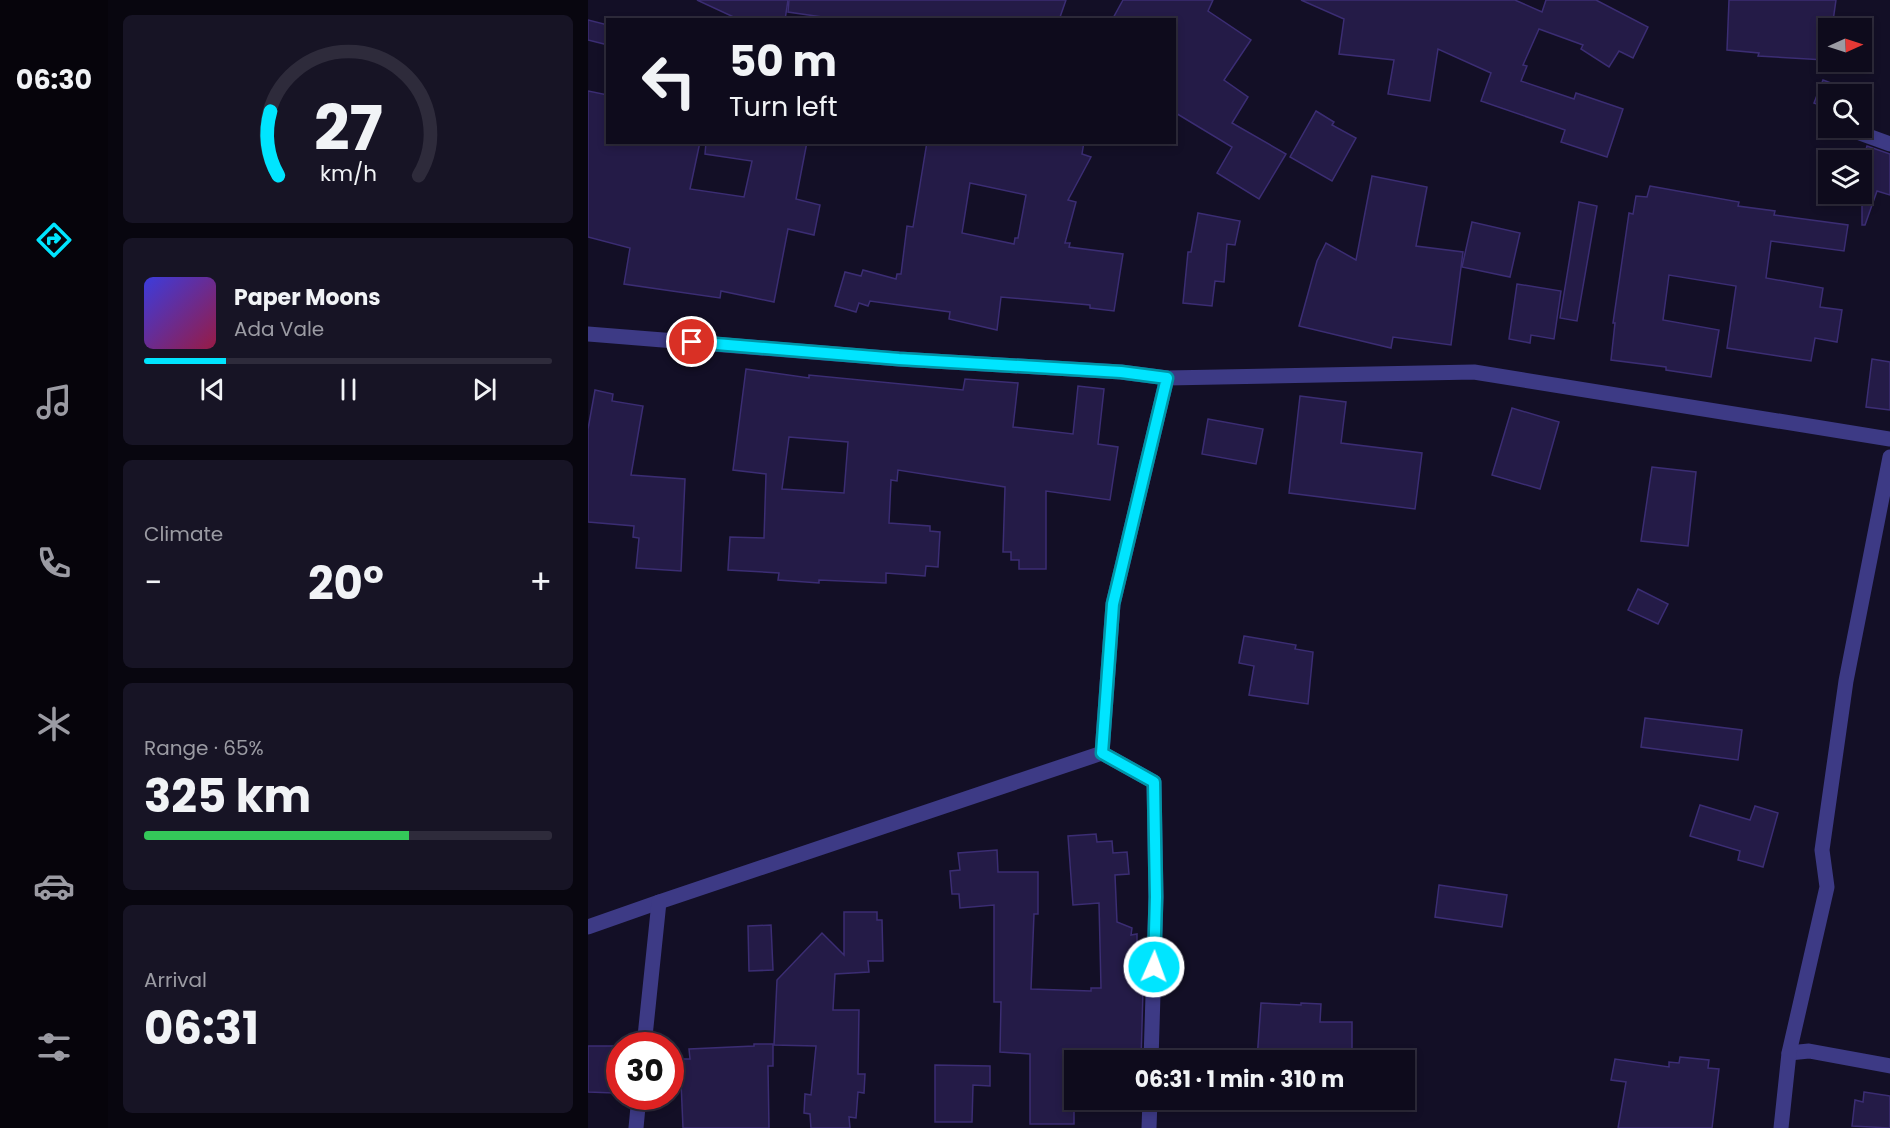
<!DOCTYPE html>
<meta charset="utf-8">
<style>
body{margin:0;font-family:Poppins,sans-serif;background:#171425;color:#f1f3f6;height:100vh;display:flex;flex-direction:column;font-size:22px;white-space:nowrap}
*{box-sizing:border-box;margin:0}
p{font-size:20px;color:#9b9ba3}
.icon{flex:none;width:33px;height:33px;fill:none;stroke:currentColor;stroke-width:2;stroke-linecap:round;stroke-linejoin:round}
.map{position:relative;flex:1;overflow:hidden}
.drawer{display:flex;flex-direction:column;gap:15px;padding:15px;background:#08060f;width:480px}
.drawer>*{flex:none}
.banner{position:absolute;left:18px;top:18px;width:570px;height:126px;border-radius:0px;box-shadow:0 3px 9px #0003,0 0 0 2px #2e2b3b;background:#0e0b1c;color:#f1f3f6;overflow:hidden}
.needle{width:39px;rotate:87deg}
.tools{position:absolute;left:1230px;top:18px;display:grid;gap:12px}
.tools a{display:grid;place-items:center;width:54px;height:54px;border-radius:0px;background:#0e0b1c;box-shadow:0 3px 9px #0003,0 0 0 2px #2e2b3b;font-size:30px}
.speed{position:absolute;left:18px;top:1032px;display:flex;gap:12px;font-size:30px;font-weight:700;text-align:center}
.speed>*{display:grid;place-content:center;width:78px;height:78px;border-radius:50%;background:#0e0b1c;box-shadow:0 3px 9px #0003,0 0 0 2px #2e2b3b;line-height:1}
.speed .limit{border:9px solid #d22;background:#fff;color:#111}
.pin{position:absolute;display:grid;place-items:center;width:51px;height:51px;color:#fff;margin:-26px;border:3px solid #fff;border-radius:50%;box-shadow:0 2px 6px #0007}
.me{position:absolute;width:66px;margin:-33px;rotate:2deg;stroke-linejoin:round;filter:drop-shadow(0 0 4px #0008)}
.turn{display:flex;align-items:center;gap:21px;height:126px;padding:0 24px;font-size:27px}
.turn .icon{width:78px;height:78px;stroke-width:2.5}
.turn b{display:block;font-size:42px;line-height:51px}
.big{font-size:45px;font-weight:700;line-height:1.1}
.drawer .tile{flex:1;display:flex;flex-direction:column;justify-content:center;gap:9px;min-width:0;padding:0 21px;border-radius:9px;background:#171425}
.drawer .dial{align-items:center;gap:0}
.dial svg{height:156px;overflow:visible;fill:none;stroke:#2e2b3b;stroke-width:7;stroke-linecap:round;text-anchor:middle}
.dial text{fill:#f1f3f6;stroke:none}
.song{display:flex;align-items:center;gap:18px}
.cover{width:72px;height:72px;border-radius:9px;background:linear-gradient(135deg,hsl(240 70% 55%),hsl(340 70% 35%))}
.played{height:6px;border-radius:3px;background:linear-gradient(90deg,#00e5ff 20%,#2e2b3b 20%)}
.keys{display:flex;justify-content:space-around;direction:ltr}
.heat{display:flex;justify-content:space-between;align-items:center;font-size:33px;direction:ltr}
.charge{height:9px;border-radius:4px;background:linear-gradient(90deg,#34c759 65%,#2e2b3b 0)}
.trip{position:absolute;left:476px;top:1050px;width:351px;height:60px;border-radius:0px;background:#0e0b1c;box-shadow:0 3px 9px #0003,0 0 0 2px #2e2b3b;font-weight:700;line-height:60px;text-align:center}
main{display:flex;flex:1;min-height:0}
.tabs{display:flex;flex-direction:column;width:108px;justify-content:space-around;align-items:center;background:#06040b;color:#9b9ba3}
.tabs .icon{width:42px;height:42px}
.tabs .on{color:#00e5ff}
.tabs b{font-size:27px;color:#f1f3f6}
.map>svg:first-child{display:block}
</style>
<main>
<nav class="tabs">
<b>06:30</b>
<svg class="icon on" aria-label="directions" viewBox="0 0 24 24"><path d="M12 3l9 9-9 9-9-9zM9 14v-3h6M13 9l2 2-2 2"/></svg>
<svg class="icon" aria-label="music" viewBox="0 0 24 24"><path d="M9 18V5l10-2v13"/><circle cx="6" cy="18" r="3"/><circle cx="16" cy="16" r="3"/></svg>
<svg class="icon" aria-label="phone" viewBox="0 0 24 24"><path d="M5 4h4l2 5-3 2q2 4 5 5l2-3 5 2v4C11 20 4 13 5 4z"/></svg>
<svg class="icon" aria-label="climate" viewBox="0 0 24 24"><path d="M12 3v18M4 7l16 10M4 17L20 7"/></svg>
<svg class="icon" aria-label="car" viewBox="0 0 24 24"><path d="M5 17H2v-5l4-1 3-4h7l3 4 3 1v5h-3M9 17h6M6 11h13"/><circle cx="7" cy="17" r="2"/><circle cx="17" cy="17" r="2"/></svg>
<svg class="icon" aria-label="filters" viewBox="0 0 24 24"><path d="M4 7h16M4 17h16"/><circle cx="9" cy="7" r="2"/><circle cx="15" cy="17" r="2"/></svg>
</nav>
<section class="drawer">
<div class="tile dial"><svg viewBox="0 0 100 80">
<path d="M14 69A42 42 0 1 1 86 69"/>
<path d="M14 69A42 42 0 0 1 10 36" stroke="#00e5ff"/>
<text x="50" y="56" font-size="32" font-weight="700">27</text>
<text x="50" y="72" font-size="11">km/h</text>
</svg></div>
<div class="tile">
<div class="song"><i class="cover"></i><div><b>Paper Moons</b><p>Ada Vale</p></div></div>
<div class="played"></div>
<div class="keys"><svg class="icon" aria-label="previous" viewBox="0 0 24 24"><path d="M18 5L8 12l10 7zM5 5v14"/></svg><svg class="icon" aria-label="pause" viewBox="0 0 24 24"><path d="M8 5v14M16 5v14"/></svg><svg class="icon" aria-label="next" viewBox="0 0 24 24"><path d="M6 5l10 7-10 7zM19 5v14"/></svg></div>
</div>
<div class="tile"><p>Climate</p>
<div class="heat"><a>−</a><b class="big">20°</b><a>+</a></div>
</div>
<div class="tile"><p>Range · 65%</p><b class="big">325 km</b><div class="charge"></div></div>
<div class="tile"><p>Arrival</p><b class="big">06:31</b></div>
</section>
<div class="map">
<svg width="1302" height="1128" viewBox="0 0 1302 1128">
<rect width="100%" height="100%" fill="#130f26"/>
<g fill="#241b47" stroke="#3b2d73" stroke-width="1.5" fill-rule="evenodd">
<polygon points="109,0 200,0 197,20 152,20"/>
<polygon points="201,0 478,0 471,20 255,20 200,12"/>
<polygon points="535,0 625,0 620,11 663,40 636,80 660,97 644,123 698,154 671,199 629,173 644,147 586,112 586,20 524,20"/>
<polygon points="713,0 927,0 954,12 958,0 1008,0 1060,27 1045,58 1031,51 1021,67 993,49 995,45 951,29 935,65 939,66 933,81 986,99 988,93 1035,109 1019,157 973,142 977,130 893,101 903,73 850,49 842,101 800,94 806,60 751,54 756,19"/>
<polygon points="1141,0 1248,0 1244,28 1240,28 1237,60 1170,56 1171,53 1139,50"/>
<polygon points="0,20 20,25 20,45 0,40"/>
<polygon points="1235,80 1272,94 1240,94 1240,108 1226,103"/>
<polygon points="0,91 20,95 20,142 112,142 102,189 156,197 164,161 117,154 118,142 219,142 208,199 232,205 226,235 200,229 186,302 133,291 132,298 36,284 42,248 0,237"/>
<polygon points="1274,95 1284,99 1276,122 1274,121"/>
<polygon points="728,111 746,122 744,125 768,138 744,181 702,157"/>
<path d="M 339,142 L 496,142 L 494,154 L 503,157 L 480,200 L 488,202 L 477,243 L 482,243 L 481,247 L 535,254 L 526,311 L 502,308 L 502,305 L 413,297 L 409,330 L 361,319 L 362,312 L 282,301 L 280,306 L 271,303 L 268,312 L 247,306 L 257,272 L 273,276 L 275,270 L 308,279 L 309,274 L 313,274 L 319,226 L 325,227 ZM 382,183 L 438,195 L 430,238 L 427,238 L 426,244 L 374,233 Z"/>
<polygon points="1279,146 1302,154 1302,195 1289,191 1277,225 1274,225 1274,163"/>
<polygon points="784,176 839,187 828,246 875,252 863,345 805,337 803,348 711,326 729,261 738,243 768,260"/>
<polygon points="1062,186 1151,202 1150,206 1187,211 1186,215 1260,225 1256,251 1183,241 1178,278 1235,288 1232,307 1254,310 1249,342 1227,338 1223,361 1139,348 1148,286 1081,275 1075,320 1131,330 1123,377 1078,370 1078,367 1023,360 1027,323 1025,323 1041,213 1045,214 1048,196 1059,197"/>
<polygon points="991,202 1009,206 989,321 972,318"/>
<polygon points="610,213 652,221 647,245 639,244 636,282 627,281 624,306 595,303 600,252 603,252"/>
<polygon points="884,222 932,233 922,277 874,267"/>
<polygon points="929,284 973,291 966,339 943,335 942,343 921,339"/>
<polygon points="1284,359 1302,362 1302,410 1278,407"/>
<path d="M 158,369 L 221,378 L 221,375 L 375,390 L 377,379 L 430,383 L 425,427 L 485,434 L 490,386 L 516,389 L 510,444 L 530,447 L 522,500 L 458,491 L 458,569 L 431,569 L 431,560 L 423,560 L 423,552 L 415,552 L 417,487 L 310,470 L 309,481 L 303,480 L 301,523 L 342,526 L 342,531 L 352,532 L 350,567 L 338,566 L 337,576 L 298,573 L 298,583 L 231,580 L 231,583 L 190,580 L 191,573 L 140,570 L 142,537 L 176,538 L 178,474 L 145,470 ZM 201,437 L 260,442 L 256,493 L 194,489 Z"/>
<polygon points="7,390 25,394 24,401 55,406 43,475 97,479 93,571 48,568 51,538 45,537 46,526 0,522 0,429"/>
<polygon points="712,396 758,402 753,443 834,453 827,509 701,493"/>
<polygon points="924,408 971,422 952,489 904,475"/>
<polygon points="620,419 675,429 668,464 614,454"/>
<polygon points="1064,467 1108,472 1100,546 1053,541"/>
<polygon points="1050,589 1080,604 1070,624 1040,610"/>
<polygon points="656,636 708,645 707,649 725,652 720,704 661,695 666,666 651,663"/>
<polygon points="1057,718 1154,730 1150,760 1053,747"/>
<polygon points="1112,805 1162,820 1167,806 1190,813 1175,867 1150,860 1152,851 1102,836"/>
<polygon points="508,834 509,842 524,841 525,853 539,852 541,874 527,875 529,922 544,928 543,935 549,934 549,989 555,990 553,1060 486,1060 486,1124 442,1124 442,1054 412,1052 413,1002 406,1002 406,905 372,908 371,894 364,894 362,871 372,870 370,853 409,850 410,872 450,872 450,914 446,914 443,989 503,991 503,988 513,988 511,903 485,905 480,836"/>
<polygon points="851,885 919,895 914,927 847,917"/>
<polygon points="256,912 289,912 289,920 294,920 295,961 280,961 281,972 247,974 245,1010 271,1010 270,1074 277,1074 276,1093 270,1092 268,1118 261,1117 262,1128 223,1128 222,1114 216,1113 217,1094 223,1095 228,1046 186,1045 189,980 234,933 256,955"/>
<polygon points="183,925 185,970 161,971 160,926"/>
<polygon points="673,1003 713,1005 713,1003 733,1004 732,1022 764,1022 764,1060 669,1060"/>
<polygon points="166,1044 185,1044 185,1066 180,1066 181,1128 95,1128 92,1059 102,1059 101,1049 166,1046"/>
<polygon points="0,1046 27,1046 26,1093 0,1092"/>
<polygon points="1092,1057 1121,1060 1120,1068 1131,1069 1124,1128 1030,1128 1038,1082 1023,1080 1027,1059 1081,1067 1081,1062 1091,1063"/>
<polygon points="347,1065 402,1066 402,1086 385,1085 384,1122 347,1122"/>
<polygon points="1276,1092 1302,1096 1302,1128 1264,1126 1267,1100 1275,1102"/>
</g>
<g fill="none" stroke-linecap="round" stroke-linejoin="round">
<g stroke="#3d3a85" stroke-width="15">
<polyline points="1236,119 1240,121"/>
<polyline points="1258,128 1302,144"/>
<polyline points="0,334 311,359 533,372 579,378"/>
<polyline points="514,753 566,782 568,897 563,1060"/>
<polyline points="0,927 71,902"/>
<polyline points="56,1046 71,902 514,753 525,604 579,378 886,372 1302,439"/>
<polyline points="1201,1053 1221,1051 1302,1066"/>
<polyline points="48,1128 51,1096"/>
<polyline points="561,1128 562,1100"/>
<polyline points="1193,1128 1201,1053 1239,887 1234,850 1258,681 1302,457"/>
</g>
</g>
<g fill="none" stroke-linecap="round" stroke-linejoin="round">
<g stroke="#0095a6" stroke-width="15">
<polyline id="route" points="104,342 311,359 533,372 579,378 525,604 514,753 566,782 568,897 566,967"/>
</g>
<use href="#route" stroke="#00e5ff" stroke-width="10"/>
</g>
</svg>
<div class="tools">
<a><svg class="needle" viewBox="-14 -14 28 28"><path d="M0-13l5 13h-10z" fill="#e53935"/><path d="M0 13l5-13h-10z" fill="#9b9ba3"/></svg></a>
<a><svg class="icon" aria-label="search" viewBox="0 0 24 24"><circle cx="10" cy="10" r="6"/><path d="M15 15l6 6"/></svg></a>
<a><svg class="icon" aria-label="layers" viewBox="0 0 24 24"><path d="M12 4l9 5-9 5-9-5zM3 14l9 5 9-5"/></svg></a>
</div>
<div class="speed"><div class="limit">30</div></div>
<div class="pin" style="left:104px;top:342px;background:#d93025"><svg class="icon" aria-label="arrive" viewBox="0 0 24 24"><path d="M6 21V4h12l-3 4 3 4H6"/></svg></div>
<svg class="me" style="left:566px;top:967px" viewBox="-20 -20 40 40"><circle r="17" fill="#00e5ff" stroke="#fff" stroke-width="3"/><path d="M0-11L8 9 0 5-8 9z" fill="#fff"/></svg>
<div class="trip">06:31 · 1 min · 310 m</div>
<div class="banner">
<div class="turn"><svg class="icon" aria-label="left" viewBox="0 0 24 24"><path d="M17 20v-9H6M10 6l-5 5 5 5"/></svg><div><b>50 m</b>Turn left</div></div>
</div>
</div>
</main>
